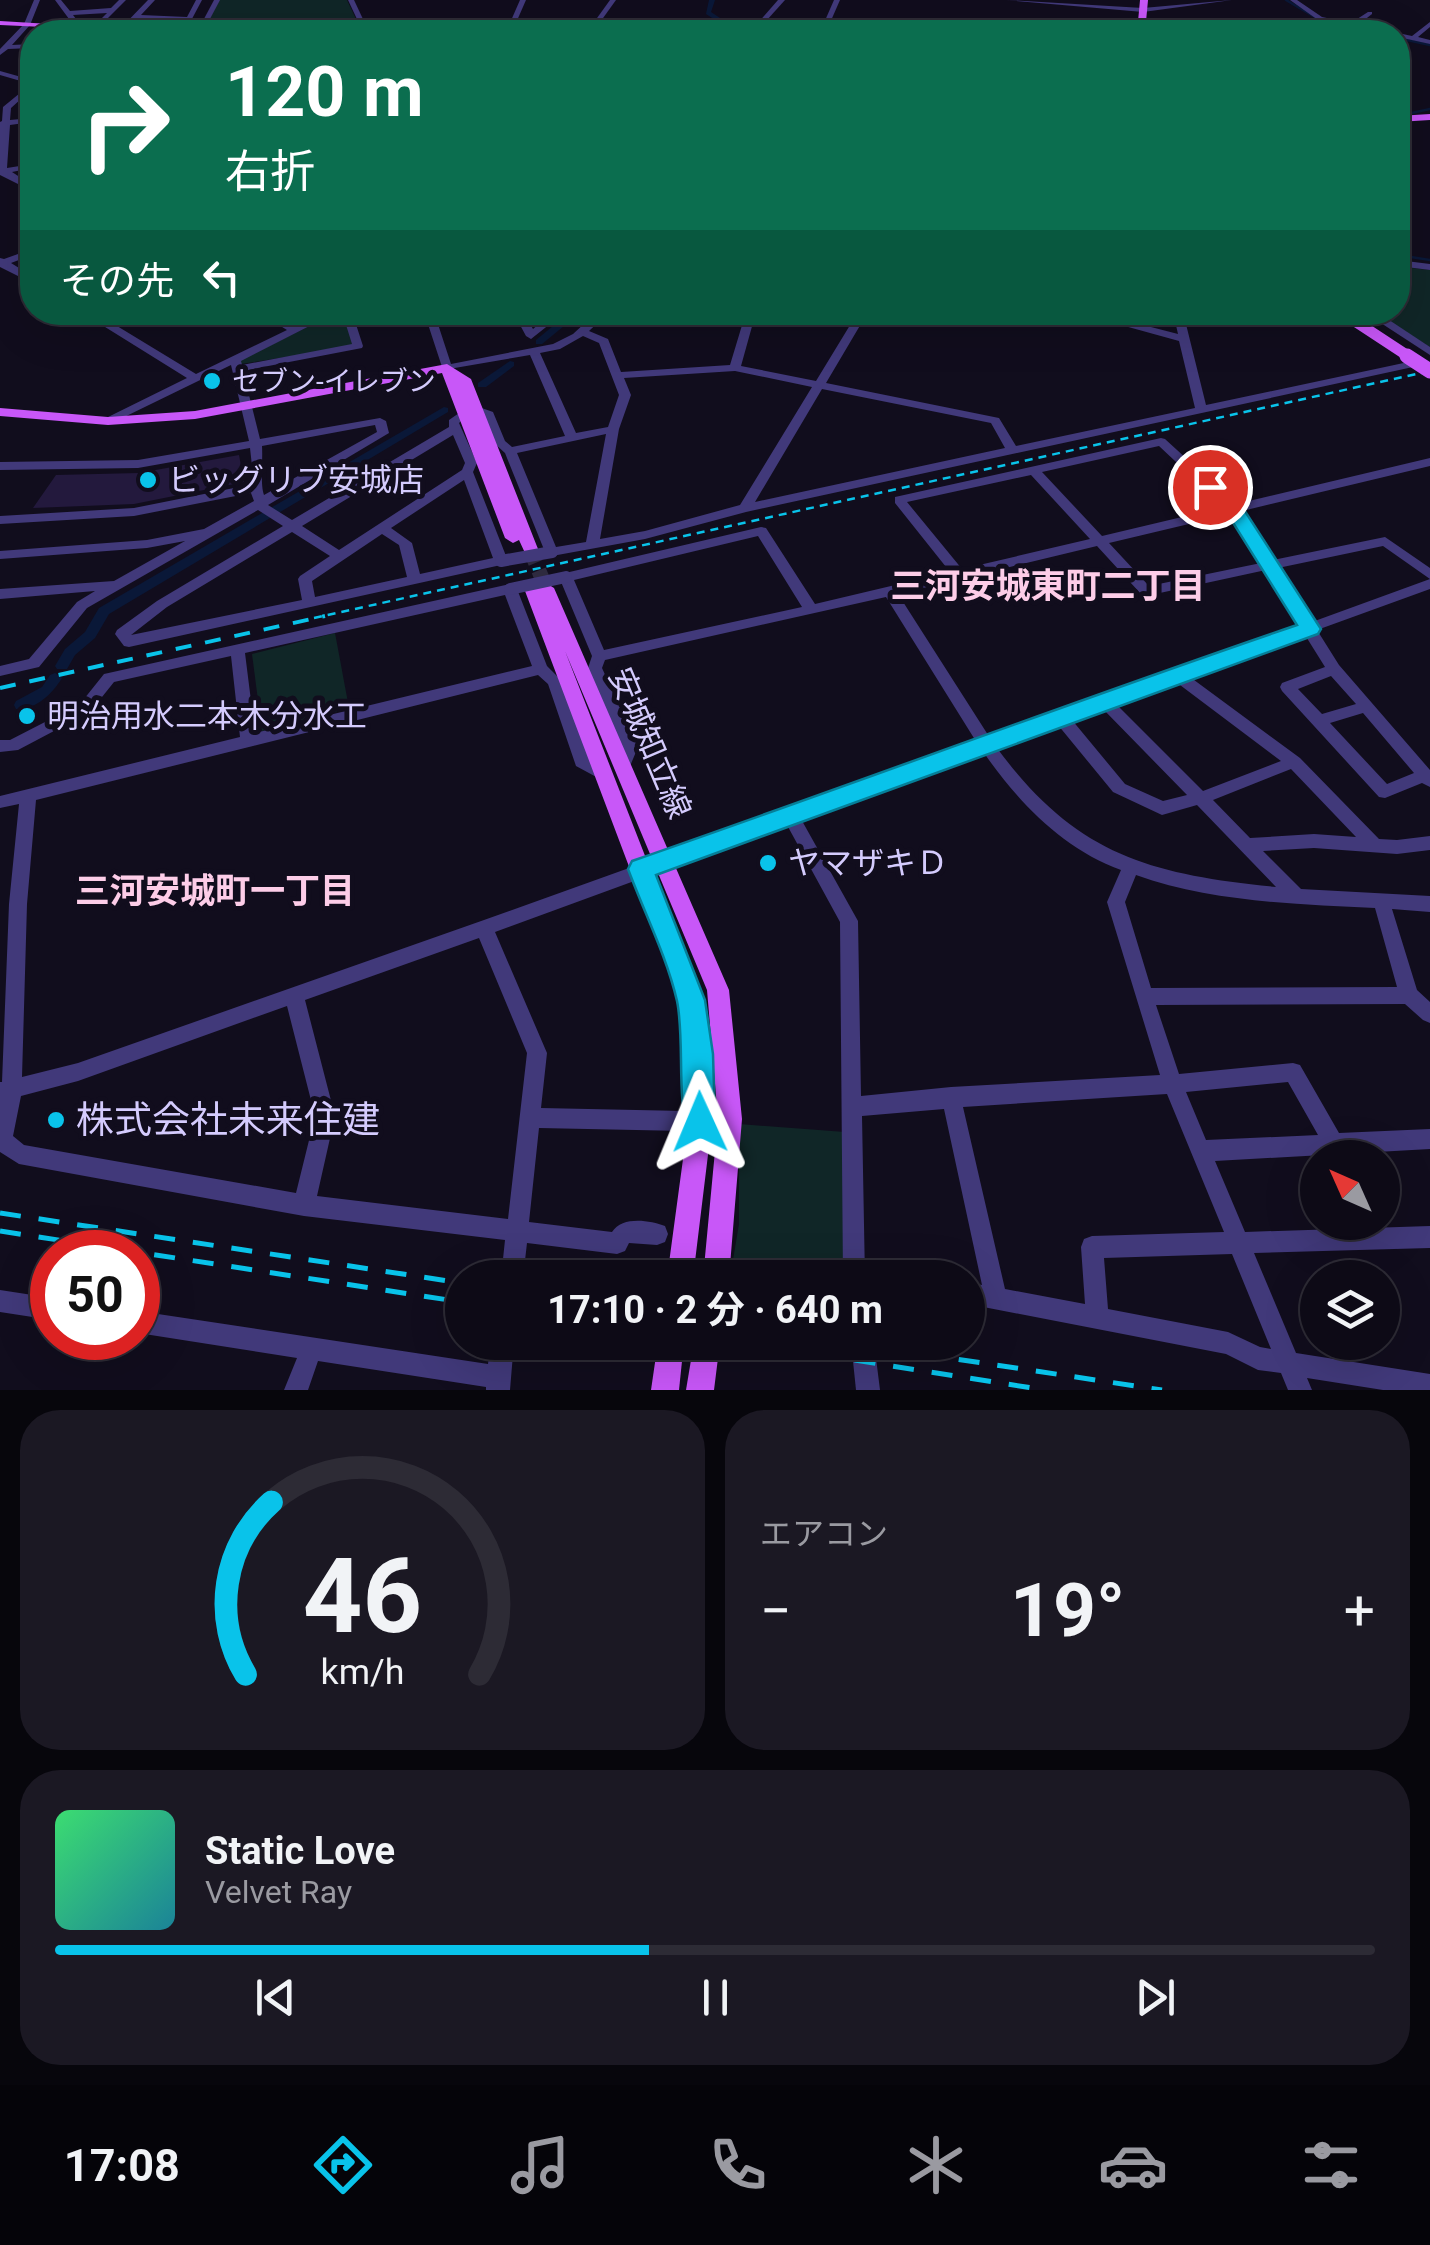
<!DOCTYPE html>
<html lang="ja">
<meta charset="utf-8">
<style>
body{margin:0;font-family:Roboto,"Noto Sans JP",sans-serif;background:#1b1823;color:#f1f3f6;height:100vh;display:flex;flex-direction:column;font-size:38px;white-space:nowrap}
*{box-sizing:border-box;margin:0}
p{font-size:32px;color:#9a9aa1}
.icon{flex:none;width:55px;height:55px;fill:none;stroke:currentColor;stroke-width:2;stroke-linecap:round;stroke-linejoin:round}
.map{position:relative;height:1390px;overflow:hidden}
.sheet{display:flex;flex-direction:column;gap:20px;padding:20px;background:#07060c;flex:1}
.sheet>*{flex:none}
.banner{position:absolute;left:20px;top:20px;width:1390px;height:305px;border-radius:40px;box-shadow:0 10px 40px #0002,0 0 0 2px #2d2b35;background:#0b6e4f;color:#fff;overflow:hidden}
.needle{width:65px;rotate:315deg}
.fabs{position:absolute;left:1300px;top:1140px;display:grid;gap:20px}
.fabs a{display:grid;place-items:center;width:100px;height:100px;border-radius:50%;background:#0d0a16;box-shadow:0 10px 40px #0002,0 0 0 2px #2d2b35;font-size:50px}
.speed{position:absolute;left:30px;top:1230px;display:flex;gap:20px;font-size:50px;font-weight:700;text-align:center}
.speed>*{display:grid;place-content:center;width:130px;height:130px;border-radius:50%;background:#0d0a16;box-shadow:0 10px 40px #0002,0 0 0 2px #2d2b35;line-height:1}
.speed .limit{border:15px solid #d22;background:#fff;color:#111}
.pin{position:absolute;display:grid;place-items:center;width:85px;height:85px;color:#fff;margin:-42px;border:5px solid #fff;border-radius:50%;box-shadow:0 2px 10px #0007}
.me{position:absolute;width:110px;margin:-55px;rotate:359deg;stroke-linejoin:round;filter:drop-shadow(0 0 8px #0008)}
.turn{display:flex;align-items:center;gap:35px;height:210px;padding:0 40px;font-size:45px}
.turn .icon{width:130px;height:130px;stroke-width:2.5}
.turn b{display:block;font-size:70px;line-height:85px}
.then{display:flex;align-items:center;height:95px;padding:0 40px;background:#0003;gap:20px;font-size:38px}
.big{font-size:75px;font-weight:700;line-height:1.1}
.sheet .card{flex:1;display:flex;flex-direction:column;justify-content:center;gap:15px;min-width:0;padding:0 35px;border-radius:40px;background:#1b1823}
.sheet .dial{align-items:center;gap:0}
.dial svg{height:260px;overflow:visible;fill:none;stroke:#2d2b35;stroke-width:7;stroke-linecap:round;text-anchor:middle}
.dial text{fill:#f1f3f6;stroke:none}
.song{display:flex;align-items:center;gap:30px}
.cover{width:120px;height:120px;border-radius:15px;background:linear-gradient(135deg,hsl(140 70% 55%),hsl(190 70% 35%))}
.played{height:10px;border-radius:5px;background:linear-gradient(90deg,#09c3ea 45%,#2d2b35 45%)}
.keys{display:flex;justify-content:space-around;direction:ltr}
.heat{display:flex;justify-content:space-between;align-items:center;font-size:55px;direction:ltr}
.sheet .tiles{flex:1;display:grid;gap:20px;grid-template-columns:1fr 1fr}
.card:last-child{grid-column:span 2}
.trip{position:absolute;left:445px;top:1260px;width:540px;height:100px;border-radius:50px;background:#0d0a16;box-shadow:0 10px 40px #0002,0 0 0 2px #2d2b35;font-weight:700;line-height:100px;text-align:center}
.tab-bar{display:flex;height:160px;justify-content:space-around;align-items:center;background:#050409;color:#9a9aa1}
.tab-bar .icon{width:70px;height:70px}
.tab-bar .selected{color:#09c3ea}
.tab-bar b{font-size:45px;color:#f1f3f6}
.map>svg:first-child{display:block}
</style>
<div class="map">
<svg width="1430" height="1390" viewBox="0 0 1430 1390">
<rect width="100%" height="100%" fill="#110d1d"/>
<g fill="#102627">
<polygon points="218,0 347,0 362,32 203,32"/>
<polygon points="1403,267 1430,270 1430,347 1376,313 1398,312 1398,268"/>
<polygon points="336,313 344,313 354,343 350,347 241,364 240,360"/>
<polygon points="335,633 349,708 262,731 252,654"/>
<polygon points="739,1124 845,1132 850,1277 730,1278 739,1224"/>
</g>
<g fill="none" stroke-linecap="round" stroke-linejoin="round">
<g stroke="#0a1838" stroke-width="2.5">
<polyline points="1286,0 1320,20"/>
<polyline points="1339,24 1376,32"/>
<polyline points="1398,38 1430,45"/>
<polyline points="1398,116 1430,109"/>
<polyline points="1398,255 1430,260"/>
</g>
<g fill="#0a1838" fill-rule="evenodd">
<polygon points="709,0 715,0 711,12 741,32 734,32 706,14"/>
<polygon points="570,312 581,312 542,344 536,344 536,340"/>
<polygon points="510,361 514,362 514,366 486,387 478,387 478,383"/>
<polygon points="444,407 448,408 448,412 109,614 95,638 75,655 67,669 57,669 55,666 65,649 85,632 99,608"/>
<path d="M 55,673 L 62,678 C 52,694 36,710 16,709 L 14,705 L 16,701 L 42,687 L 50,675 Z"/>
</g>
</g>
<polygon fill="#23193d" points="239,455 244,482 134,504 33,508 56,475 139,473"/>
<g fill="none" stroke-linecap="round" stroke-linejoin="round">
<polyline stroke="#2e2a3f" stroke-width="15" stroke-dasharray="15 8" stroke-linecap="butt" points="530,549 546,588"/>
<g fill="#41397a" fill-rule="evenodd">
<polygon points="34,0 40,0 30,25 12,45 32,44 32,48 8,49 0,55 0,49 24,24"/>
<polygon points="55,0 61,0 70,11 111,8 119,0 126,0 94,32 88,32 107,13 73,15 79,23 69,30 66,28 72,23"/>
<polygon points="148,0 155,0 141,15 187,17 196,0 202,0 185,32 179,32 185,21 137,19 123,32 119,32 119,30"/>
<polygon points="214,0 220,0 203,32 197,32"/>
<polygon points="348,0 354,0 369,32 363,32"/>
<polygon points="520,0 526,0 512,32 506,32"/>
<polygon points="610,0 616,0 593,32 587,32"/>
<polygon points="778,0 785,0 756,32 750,32"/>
<polygon points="834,0 840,0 826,32 820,32"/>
<polygon points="1006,0 1143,8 1232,0 1143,12"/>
<polygon points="1290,0 1297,0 1322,17 1351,23 1368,12 1372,12 1372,14 1358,25 1387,32 1376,32 1318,20"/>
<polygon points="1430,22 1430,27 1418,37 1430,40 1430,44 1398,37 1398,33 1412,36"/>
<polygon points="0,71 32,80 32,89 11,108 10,120 32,118 32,122 10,125 7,168 32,164 32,168 12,172 32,185 32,191 0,175 0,122 2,121 3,107 31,84 0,75"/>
<polygon points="32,249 32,255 11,263 32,276 32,283 0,267 0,258 4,259"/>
<polygon points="1398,260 1430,264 1430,270 1398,266"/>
<path d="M 81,312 L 94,312 L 196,374 L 287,330 L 258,312 L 271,312 L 295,326 L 323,312 L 337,312 L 241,361 L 242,365 L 352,344 L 342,312 L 352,312 L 363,346 L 362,348 L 243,371 L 260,439 L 380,418 L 386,421 L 389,433 L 268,505 L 292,520 L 449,427 L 449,420 L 462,411 L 468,414 L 459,423 L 477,463 L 473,472 L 508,561 L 501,565 L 129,647 L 124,646 L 115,634 L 117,630 L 157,601 L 283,526 L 258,510 L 87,608 L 39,667 L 0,676 L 0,666 L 29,659 L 77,602 L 95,591 L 0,599 L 0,589 L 114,581 L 185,541 L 147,548 L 0,559 L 0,551 L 147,540 L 204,529 L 254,501 L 251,493 L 134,516 L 0,524 L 0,516 L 134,508 L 249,485 L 252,466 L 250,448 L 138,468 L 0,470 L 0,462 L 138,460 L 249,441 L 231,365 L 112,423 L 104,423 L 104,419 L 187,378 ZM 375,425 L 377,432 L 264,495 C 260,484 263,460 262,446 ZM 453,435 L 465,463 L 462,470 L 339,550 L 302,526 ZM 464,480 L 493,558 L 420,574 L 412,543 L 391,528 ZM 292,532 L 330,556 L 300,576 L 298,579 L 302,600 L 131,635 L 167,607 ZM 382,534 L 399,545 L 407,577 L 315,597 L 312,581 Z"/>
<path d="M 424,312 L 434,312 L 451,364 L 553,344 L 573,334 L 597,312 L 609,312 L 589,331 L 608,339 L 621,372 L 730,365 L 746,312 L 756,312 L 741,366 L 816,381 L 858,312 L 868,312 L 826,383 L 999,418 L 1016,446 L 1195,408 L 1179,341 L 1074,312 L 1093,312 L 1178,334 L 1173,312 L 1183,312 L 1206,405 L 1413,361 L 1418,364 L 1413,367 L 746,512 L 645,539 L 552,556 L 545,552 L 505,453 L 494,443 L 484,416 L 470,409 L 476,406 L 493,412 L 505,441 L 512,447 L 565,436 L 530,355 L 443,370 ZM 583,336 L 599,343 L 619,395 L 608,427 L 576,433 L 540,353 L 560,349 ZM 735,371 L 812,387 L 740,505 L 645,531 L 600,539 L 619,429 L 631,395 L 624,378 ZM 822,389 L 991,423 L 1005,448 L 755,502 ZM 606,434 L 586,542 L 556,547 L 517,453 Z"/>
<polygon points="513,312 523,312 533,329 553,312 565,312 531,339 526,336"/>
<polygon points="1364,312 1377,312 1430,347 1430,355"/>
<path d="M 1161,438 L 1165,439 L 1236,504 L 1430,458 L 1430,466 L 1242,511 L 1273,560 L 1385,537 L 1430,568 L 1430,579 L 1383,546 L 1278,568 L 1312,622 L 1430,579 L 1430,589 L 1317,630 L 1339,665 L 1430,770 L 1430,787 L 1422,783 L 1385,798 L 1379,797 L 1282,691 L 1280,687 L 1282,683 L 1325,667 L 1305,635 L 1190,677 L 1300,758 L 1379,839 L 1397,840 L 1430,836 L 1430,850 L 1397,854 L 1314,848 L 1263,851 L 1301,889 L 1430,896 L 1430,912 L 1392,909 L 1417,990 L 1430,1002 L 1430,1023 L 1423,1020 L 1405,1004 L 1156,1005 L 1179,1074 L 1293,1063 L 1300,1065 L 1339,1133 L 1430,1129 L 1430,1149 L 1215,1161 L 1245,1232 L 1430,1226 L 1430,1248 L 1254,1253 L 1296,1353 L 1430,1374 L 1430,1390 L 1383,1390 L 1307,1378 L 1312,1390 L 1288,1390 L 1281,1373 L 1258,1370 L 1226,1354 L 968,1304 L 968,1282 L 982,1285 L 944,1109 L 862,1116 L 865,1278 L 843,1278 L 840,922 L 787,825 L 495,932 L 547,1053 L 541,1108 L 684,1111 L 691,1114 L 694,1121 L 691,1128 L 684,1131 L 539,1128 L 529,1222 L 612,1232 C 622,1216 649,1220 665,1226 L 668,1234 L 665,1242 L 657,1245 L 629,1243 L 625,1251 L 617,1254 L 527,1243 L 523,1278 L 501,1278 L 505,1240 L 304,1216 L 19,1164 L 0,1152 L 0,1082 L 2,1082 L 9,904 L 19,804 L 0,808 L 0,796 L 240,737 L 231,656 L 114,682 L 90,712 L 18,750 L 0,752 L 0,740 L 10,740 L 80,704 L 104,674 L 510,584 L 517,589 L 547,666 L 562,681 L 589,758 L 606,769 L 608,773 L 606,777 L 600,779 L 576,766 L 548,684 L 538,675 L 36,800 L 27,904 L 22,1077 L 78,1063 L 484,920 L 977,743 L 886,597 L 605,660 L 602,668 L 638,747 L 628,771 L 616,771 L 614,767 L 622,747 L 588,668 L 592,656 L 559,577 L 561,574 L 761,527 L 766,528 L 815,604 L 950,572 L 895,503 L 895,497 ZM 1159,446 L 1224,507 L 1102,536 L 1042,472 ZM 1031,475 L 1090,539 L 962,569 L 907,502 ZM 1231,514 L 1261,563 L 1149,586 L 1109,543 ZM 758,536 L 802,607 L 604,650 L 574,580 ZM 1097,546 L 1141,594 L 1146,596 L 1266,570 L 1300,626 L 1107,696 L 1098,696 L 1096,700 L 990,738 L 898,594 ZM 505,595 L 532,666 L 255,733 L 245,653 ZM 1331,676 L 1356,704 L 1322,714 L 1298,689 ZM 1176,682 L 1281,761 L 1203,791 L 1116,704 ZM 1103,709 L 1187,795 L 1163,801 L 1125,784 L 1072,720 ZM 1363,713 L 1414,773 L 1387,784 L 1330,723 ZM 1058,725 L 1113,792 L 1162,815 L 1197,805 L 1276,887 C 1149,874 1076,855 997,748 ZM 984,753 C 1019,803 1063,849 1121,870 L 1107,902 L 1160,1075 L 951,1087 L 861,1096 L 858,921 L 801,819 ZM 1291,769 L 1356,837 L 1314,834 L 1250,838 L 1213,800 ZM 1136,875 C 1211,902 1296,904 1375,908 L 1397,987 L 1151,988 L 1125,902 ZM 479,938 L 527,1053 L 508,1219 L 317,1196 L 335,1116 L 305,1000 ZM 287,1006 L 315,1116 L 296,1193 L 24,1145 L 13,1136 L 21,1096 L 78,1081 ZM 1288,1082 L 1318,1135 L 1206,1140 L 1186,1092 ZM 1167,1094 L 1224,1232 L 1092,1236 L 1084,1239 L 1081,1247 L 1085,1304 L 1005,1289 L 963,1107 ZM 1232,1254 L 1271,1349 L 1260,1347 L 1228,1332 L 1108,1309 L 1104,1258 Z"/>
<polygon points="0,1290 52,1298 52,1320 0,1312"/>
<polygon points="138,1311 488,1364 491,1342 514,1342 510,1390 486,1390 486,1387 318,1361 308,1390 284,1390 297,1358 138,1333"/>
<polygon points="851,1342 874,1342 880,1390 856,1390"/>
</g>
<g fill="#c857f8" fill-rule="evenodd">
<polygon points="1140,0 1148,0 1145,32 1137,32"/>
<polygon points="0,21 150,30 154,32 0,25"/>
<polygon points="1430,114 1430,120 1398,122 1398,116"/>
<polygon points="447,364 471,379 538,549 535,553 525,553 519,540 513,543 505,538 442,373 195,419 108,425 0,416 0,408 108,417 195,411"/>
<polygon points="546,583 554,588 729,990 742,1119 729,1278 703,1278 718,1119 707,990 565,651 701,999 709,1055 712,1122 693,1278 667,1278 688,1122 687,1055 679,999 525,591 527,587 539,587"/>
<polygon points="658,1342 684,1342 679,1390 651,1390"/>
<polygon points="694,1342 720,1342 714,1390 686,1390"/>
</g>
<polyline stroke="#09c3ea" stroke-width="2.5" stroke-dasharray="8 6" stroke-linecap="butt" points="314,618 1430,371"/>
<polyline stroke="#09c3ea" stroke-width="4" stroke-dasharray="16 14" stroke-linecap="butt" points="0,688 325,616"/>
<g stroke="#09c3ea" stroke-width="5" stroke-dasharray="21 18" stroke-linecap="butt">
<polyline points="0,1213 462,1283"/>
<polyline points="0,1231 462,1302"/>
<polyline points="739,1342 1045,1390"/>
<polyline points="843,1342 1162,1390"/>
</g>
<g stroke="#41397a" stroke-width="12">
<polyline points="501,561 552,552"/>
<polyline points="510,589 566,577"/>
</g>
<polyline stroke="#c857f8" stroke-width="11" points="1341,312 1411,358"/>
<polyline stroke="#c857f8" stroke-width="15" points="1407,356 1430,371"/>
</g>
<path fill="#09c3ea" stroke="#067f98" stroke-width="2.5" d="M 1210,481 L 1241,505 L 1321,629 L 1318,634 L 656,875 L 705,1000 L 713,1054 L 715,1122 L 711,1133 L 700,1137 L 689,1133 C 676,1101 685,1040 677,1001 C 667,957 644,912 628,869 L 632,861 C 854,784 1074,701 1297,625 L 1227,513 L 1200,487 Z"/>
<g fill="#09c3ea" stroke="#110d1d" stroke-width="4">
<circle cx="212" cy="381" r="10"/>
<circle cx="148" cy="480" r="10"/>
<circle cx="27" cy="716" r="10"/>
<circle cx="768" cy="863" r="10"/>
<circle cx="56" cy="1120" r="10"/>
</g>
<g text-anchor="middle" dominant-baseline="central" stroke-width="10" stroke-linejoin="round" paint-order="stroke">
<g font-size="28" fill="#d4cbfd" stroke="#110d1d" text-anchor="start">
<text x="232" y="381">セブン-イレブン</text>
</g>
<g font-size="32" fill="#d4cbfd" stroke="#110d1d" text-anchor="start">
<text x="168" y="480">ビッグリブ安城店</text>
<text x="47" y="716">明治用水二本木分水工</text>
<text x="788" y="863">ヤマザキＤ</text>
</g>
<g font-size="32" fill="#d4cbfd" stroke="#110d1d">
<text transform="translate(650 743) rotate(67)">安城知立線</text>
</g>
<g font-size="35" font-weight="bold" fill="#fdcde8" stroke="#110d1d">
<text x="1048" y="586">三河安城東町二丁目</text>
<text x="215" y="891">三河安城町一丁目</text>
</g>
<g font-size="38" fill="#d4cbfd" stroke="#110d1d" text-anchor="start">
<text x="76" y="1120">株式会社未来住建</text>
</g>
</g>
</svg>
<div class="fabs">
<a><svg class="needle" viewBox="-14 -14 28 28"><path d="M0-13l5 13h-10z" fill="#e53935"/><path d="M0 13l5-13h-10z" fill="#9a9aa1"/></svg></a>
<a><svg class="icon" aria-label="layers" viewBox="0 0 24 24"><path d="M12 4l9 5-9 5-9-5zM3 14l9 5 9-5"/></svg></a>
</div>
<div class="speed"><div class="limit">50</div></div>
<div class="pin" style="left:1210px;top:487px;background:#d93025"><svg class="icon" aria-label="arrive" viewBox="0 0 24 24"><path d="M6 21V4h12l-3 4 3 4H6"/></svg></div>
<svg class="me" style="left:700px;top:1122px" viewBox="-20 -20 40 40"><path d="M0-17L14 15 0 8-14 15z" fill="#09c3ea" stroke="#fff" stroke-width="4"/></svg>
<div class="trip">17:10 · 2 分 · 640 m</div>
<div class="banner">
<div class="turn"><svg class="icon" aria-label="right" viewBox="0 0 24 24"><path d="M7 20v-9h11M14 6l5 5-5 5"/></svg><div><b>120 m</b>右折</div></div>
<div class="then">その先<svg class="icon" aria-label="left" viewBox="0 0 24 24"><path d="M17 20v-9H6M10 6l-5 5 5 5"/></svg></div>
</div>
</div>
<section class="sheet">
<div class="tiles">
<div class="card dial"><svg viewBox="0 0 100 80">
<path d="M14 69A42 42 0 1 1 86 69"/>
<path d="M14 69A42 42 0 0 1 22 16" stroke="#09c3ea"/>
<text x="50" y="56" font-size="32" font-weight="700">46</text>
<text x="50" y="72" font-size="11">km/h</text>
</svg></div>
<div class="card"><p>エアコン</p>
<div class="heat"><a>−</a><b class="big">19°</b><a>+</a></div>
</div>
<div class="card">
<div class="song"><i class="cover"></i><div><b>Static Love</b><p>Velvet Ray</p></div></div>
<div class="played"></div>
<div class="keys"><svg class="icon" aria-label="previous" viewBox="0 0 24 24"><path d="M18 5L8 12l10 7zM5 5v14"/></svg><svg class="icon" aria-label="pause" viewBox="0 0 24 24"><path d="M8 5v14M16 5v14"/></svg><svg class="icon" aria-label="next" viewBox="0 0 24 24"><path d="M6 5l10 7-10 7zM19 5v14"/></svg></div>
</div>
</div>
</section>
<nav class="tab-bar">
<b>17:08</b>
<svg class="icon selected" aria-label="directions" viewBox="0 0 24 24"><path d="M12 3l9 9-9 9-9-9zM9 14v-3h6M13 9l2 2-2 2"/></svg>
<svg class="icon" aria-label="music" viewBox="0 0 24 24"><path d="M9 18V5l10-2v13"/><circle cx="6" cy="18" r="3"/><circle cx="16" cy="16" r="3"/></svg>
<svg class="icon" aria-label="phone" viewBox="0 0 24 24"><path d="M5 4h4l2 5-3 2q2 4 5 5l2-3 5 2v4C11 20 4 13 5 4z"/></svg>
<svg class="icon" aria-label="climate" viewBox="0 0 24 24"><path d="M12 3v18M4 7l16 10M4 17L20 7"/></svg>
<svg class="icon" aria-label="car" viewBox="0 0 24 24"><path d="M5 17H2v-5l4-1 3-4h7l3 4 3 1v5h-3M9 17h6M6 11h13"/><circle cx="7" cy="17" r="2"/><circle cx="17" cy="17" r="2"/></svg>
<svg class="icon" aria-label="filters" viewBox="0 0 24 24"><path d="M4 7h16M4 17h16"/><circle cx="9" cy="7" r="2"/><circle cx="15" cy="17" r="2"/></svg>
</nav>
